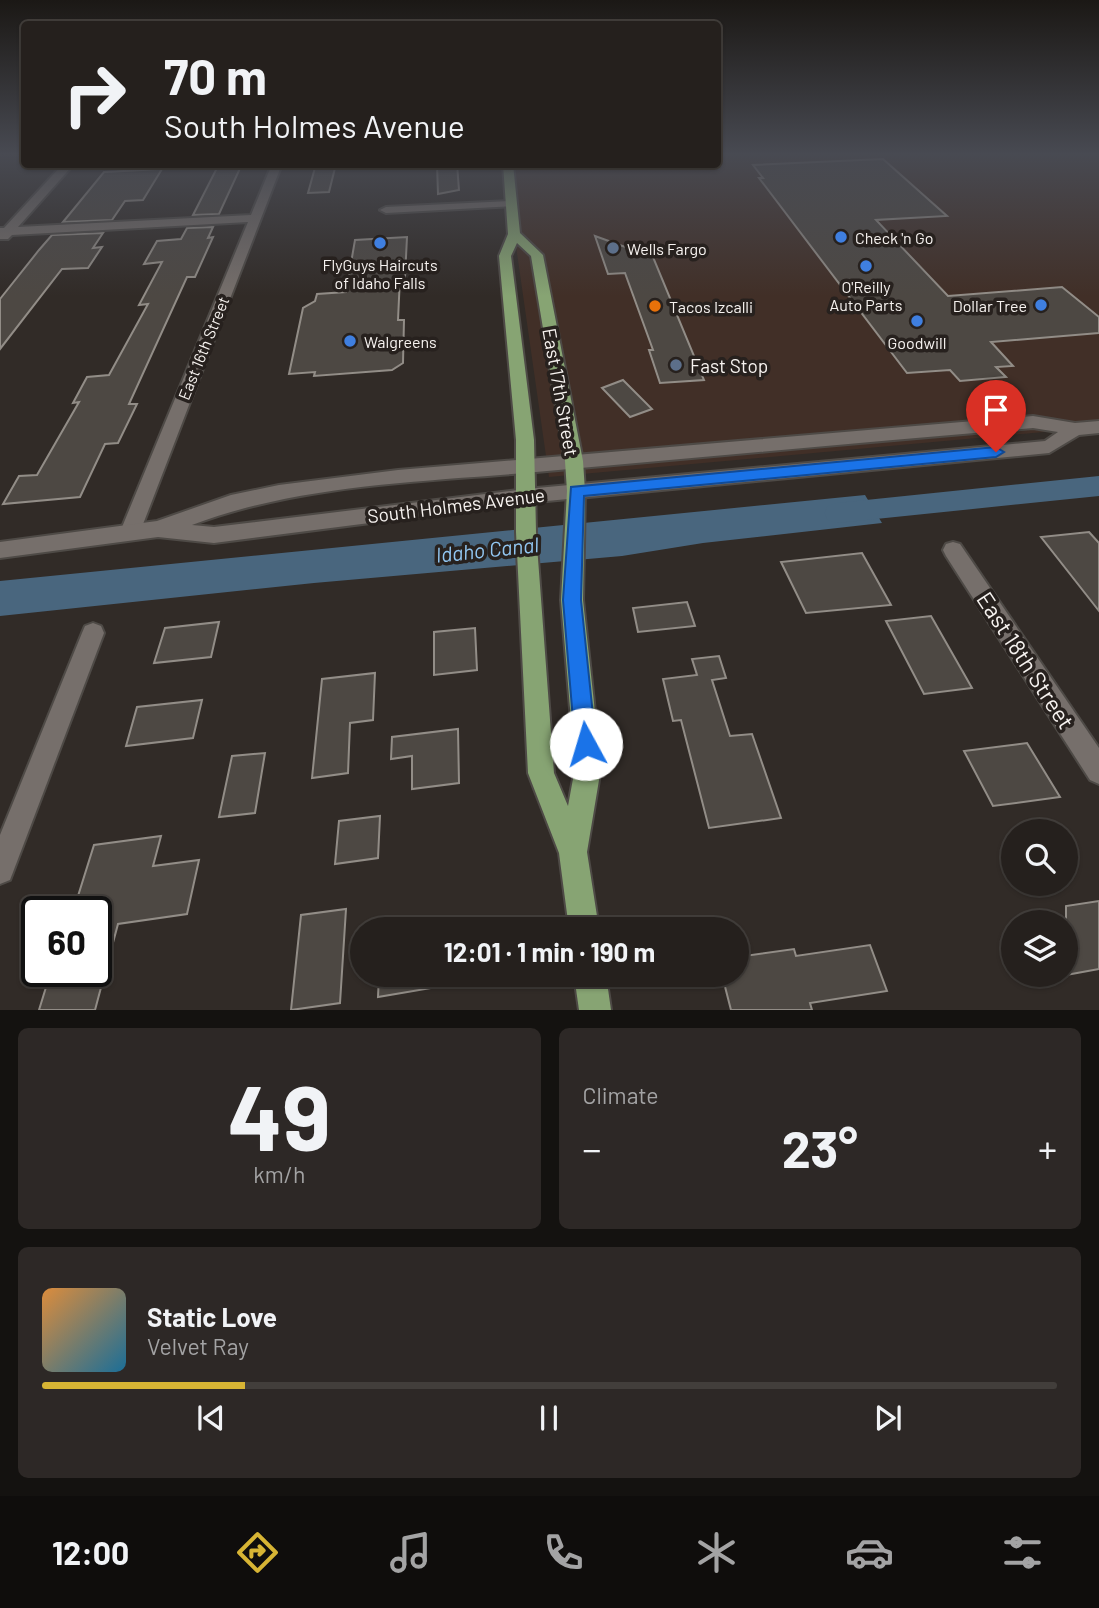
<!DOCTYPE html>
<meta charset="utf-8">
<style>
body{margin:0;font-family:Barlow,sans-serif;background:#2d2826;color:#f1f3f6;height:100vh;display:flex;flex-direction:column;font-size:26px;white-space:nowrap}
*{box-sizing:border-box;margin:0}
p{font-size:23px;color:#a3a3a4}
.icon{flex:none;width:38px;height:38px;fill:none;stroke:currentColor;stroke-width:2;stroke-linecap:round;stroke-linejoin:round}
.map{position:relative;height:1010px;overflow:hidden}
.drawer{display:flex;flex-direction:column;gap:18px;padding:18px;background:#141210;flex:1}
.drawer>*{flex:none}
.guide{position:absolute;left:21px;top:21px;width:700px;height:147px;border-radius:7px;box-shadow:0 2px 5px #0004,0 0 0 2px #423e3b;background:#25201d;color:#f1f3f6;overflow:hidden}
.buttons{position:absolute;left:1001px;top:819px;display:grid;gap:14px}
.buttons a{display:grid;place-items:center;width:77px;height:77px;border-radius:50%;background:#25201d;box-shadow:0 2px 5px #0004,0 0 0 2px #423e3b;font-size:35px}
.speed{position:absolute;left:21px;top:896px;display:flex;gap:14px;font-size:35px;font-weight:700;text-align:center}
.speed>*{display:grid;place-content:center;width:91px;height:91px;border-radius:50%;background:#25201d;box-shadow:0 2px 5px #0004,0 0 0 2px #423e3b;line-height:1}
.speed .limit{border:4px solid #111;border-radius:10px;background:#fff;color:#111}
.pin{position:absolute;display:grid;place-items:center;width:60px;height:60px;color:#fff;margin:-72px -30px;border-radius:50% 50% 50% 0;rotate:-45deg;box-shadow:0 0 7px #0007}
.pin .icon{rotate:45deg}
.me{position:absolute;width:77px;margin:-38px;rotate:354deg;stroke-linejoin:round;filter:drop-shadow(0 0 5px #0008)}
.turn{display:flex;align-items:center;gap:24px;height:147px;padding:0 28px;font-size:32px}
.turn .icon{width:91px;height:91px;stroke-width:2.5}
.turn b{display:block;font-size:49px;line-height:60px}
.big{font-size:52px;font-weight:700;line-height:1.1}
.drawer .tile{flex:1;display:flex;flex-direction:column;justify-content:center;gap:10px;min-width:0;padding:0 24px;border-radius:10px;background:#2d2826}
.drawer .dial{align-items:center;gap:0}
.dial b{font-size:91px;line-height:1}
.song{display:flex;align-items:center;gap:21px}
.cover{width:84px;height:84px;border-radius:10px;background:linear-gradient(135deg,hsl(30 70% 55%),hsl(200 70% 35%))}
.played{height:7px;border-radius:4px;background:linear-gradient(90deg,#d7b434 20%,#423e3b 20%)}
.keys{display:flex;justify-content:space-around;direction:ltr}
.heat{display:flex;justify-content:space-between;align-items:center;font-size:38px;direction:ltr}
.drawer .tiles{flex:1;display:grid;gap:18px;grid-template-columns:1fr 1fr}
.tile:last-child{grid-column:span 2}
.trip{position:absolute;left:350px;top:917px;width:399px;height:70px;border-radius:35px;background:#25201d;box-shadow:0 2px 5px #0004,0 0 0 2px #423e3b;font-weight:700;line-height:70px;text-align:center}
.tab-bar{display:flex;height:112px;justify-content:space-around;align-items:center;background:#0f0d0c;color:#a3a3a4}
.tab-bar .icon{width:49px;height:49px}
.tab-bar .selected{color:#d7b434}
.tab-bar b{font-size:32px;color:#f1f3f6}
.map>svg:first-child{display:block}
</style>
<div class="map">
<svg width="1099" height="1010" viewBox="0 0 1099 1010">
<rect width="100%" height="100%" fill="#312b27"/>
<polygon fill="#412f27" points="718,154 1099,154 1099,427 549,477 510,204 508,165 718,164"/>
<polygon fill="#49667e" points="865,495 882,523 703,543 622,556 314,583 0,616 0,581"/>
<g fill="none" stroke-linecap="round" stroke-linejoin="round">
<polygon fill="#49667e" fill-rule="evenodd" points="1099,476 1099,496 837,523 828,520 824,513 828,506 837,503"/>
</g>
<g fill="#4d4843" stroke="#928d87" stroke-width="2">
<polygon points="883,159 947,216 876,220 948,296 1062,287 1099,317 1099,333 991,342 1013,366 996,367 1006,377 960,381 950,370 907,373 759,178 763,178 753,165"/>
<polygon points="219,164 242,164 219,214 193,215"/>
<polygon points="316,164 336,164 329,192 308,193"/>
<polygon points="437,164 457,164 459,190 438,194"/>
<polygon points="162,169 143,200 125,201 112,220 63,222 104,172"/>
<polygon points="213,227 208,238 213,237 195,277 187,277 129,404 137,404 118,443 105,444 80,497 3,504 19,476 37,475 79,402 73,403 87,377 109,375 148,304 139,305 162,262 144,264 157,241 181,239 187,228"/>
<polygon points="103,233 93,248 102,247 88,268 62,269 0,349 0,299 39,250 52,235"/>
<polygon points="595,236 653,257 704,380 660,383 649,350 653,350 625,273 608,274"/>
<polygon points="407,237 405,277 400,277 398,320 404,320 403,363 392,370 314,376 315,372 289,374 303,308 315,301 317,294 346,292 355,240"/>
<polygon points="623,380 652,409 630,417 602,388"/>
<polygon points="1089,532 1099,543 1099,611 1041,537"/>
<polygon points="862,553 891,605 806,613 781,562"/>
<polygon points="687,602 695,626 638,632 633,608"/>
<polygon points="931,616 972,688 924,694 886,621"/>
<polygon points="219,622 211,657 154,663 165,628"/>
<polygon points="475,628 477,670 434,675 434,632"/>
<polygon points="719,656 726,678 712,680 730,736 752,734 781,818 709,828 681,720 673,721 663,679 697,675 692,659"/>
<polygon points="375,673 373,720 350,723 348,773 312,778 322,679"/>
<polygon points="202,700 193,738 126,746 137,707"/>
<polygon points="458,729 459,783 412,789 412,756 391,759 392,737"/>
<polygon points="1027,743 1060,797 993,806 964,751"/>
<polygon points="265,753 255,813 219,817 232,756"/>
<polygon points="380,816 378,858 335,864 339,821"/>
<polygon points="161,836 153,866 199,860 187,914 118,924 95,1010 39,1010 51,971 96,971 96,912 73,912 94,845"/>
<polygon points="1099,901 1099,969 1066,975 1066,906"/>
<polygon points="346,909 340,1003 291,1010 301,915"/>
<polygon points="870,945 887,991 810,1003 812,1010 731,1010 722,975 737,975 737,957 794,949 796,956"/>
<polygon points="379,975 442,975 443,986 378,997"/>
</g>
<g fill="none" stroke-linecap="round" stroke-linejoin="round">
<g stroke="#4e4a46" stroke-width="4">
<g id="minor">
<polygon points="63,164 74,164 18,227 251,215 272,164 282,164 140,532 137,538 130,540 123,538 120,532 248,222 12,235 8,239 0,239 0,228 4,228"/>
<polygon points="510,201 514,202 514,206 386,213 380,210 386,207"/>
<polygon points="953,542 960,544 1099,748 1099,784 1090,780 946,556 943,550 946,544"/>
<polygon points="93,623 101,626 104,633 10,880 0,884 0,835 82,633 85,626"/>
</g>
</g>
<g stroke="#4e4a46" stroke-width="4">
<path id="secondary" d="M 1033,416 L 1075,423 L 1099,421 L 1099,433 L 1079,435 L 1049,453 L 526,503 L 214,543 L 158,537 L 0,558 L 0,542 L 157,521 L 231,495 L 279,485 L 398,470 ZM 1033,428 L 1058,432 L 1045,441 L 526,489 L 214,527 L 192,525 C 300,484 422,482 536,472 C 702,457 867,442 1033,428 Z"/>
</g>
<g stroke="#4e4a46" stroke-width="4">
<g id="primary">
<path d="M 503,164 L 513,164 L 520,233 L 543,255 L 583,461 L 585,491 L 583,600 L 601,768 L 587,852 L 599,929 L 569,929 L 559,853 L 528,773 L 516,532 L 516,440 L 499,256 L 508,234 ZM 517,243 L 531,256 L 565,461 L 567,491 L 561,600 L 575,768 L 568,806 L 554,773 L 536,532 L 534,440 L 511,256 Z"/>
<polygon points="574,975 606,975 611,1010 579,1010"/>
</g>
</g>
<use href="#minor" fill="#766f6b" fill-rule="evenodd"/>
<use href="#secondary" fill="#766f6b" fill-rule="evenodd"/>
<use href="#primary" fill="#87a473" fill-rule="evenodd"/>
</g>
<linearGradient id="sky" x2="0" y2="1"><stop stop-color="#1b1815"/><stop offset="0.52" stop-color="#484a52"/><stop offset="1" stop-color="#484a52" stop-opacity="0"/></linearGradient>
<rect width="1099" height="296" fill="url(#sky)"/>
<polygon fill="#1a73e8" stroke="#114b97" stroke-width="2" points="996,447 1004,452 996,457 584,496 581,600 596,744 593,751 586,754 578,751 575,744 563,600 571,487"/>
<g fill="#3f7fe0" stroke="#27211e" stroke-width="2.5">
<circle cx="841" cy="237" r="7"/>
<circle cx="380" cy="243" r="7"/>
<circle cx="866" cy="266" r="7"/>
<circle cx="1041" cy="305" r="7"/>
<circle cx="917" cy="321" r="7"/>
<circle cx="350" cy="341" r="7"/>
</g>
<g fill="#5c6f8a" stroke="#27211e" stroke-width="2.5">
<circle cx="613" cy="248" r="7"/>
<circle cx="676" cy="365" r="7"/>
</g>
<circle fill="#e8710a" stroke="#27211e" stroke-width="2.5" cx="655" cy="306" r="7"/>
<g text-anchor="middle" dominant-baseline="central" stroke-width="7" stroke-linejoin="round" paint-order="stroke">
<g font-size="16" fill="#f7f3f0" stroke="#27211e" text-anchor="start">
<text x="855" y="237">Check 'n Go</text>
<text x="627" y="248">Wells Fargo</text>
<text x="380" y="264" text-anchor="middle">FlyGuys Haircuts<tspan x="380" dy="18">of Idaho Falls</tspan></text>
<text x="866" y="286" text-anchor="middle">O'Reilly<tspan x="866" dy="18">Auto Parts</tspan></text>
<text x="1027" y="305" text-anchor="end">Dollar Tree</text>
<text x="669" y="306">Tacos Izcalli</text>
<text x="364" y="341">Walgreens</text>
<text x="917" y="342" text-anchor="middle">Goodwill</text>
</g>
<g font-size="16" fill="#f7f3f0" stroke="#27211e">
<text transform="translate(203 348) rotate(-68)">East 16th Street</text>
</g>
<g font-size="19" fill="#f7f3f0" stroke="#27211e" text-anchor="start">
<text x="690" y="365">Fast Stop</text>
</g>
<g font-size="19" fill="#f7f3f0" stroke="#27211e">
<text transform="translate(561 392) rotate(80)">East 17th Street</text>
<text transform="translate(456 505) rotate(-7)">South Holmes Avenue</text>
</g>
<g font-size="21" font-style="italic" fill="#92c6f1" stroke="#27211e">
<text transform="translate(487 549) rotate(-6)">Idaho Canal</text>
</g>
<g font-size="23" fill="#f7f3f0" stroke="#27211e">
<text transform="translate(1026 660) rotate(57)">East 18th Street</text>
</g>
</g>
</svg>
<div class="buttons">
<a><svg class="icon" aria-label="search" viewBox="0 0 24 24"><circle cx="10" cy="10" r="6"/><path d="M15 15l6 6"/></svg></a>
<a><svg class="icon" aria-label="layers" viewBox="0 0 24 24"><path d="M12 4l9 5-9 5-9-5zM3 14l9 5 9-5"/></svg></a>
</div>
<div class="speed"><div class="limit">60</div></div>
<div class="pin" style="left:996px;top:452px;background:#d93025"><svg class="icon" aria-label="arrive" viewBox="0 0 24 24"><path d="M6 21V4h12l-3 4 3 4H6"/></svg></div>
<svg class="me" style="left:586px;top:744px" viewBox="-20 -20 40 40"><circle r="19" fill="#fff"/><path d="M0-13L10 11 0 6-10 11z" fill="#1a73e8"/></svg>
<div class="trip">12:01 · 1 min · 190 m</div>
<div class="guide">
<div class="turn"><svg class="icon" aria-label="right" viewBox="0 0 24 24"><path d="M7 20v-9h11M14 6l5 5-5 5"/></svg><div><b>70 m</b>South Holmes Avenue</div></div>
</div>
</div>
<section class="drawer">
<div class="tiles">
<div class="tile dial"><b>49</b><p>km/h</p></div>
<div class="tile"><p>Climate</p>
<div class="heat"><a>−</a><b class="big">23°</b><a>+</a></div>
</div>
<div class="tile">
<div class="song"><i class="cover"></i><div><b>Static Love</b><p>Velvet Ray</p></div></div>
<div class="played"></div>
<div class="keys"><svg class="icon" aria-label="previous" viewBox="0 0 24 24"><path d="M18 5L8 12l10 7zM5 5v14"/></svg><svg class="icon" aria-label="pause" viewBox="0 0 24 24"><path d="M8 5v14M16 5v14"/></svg><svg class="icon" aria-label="next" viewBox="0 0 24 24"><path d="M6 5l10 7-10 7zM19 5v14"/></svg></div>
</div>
</div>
</section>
<nav class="tab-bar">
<b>12:00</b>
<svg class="icon selected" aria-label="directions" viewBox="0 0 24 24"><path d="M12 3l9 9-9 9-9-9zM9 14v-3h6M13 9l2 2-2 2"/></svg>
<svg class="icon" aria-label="music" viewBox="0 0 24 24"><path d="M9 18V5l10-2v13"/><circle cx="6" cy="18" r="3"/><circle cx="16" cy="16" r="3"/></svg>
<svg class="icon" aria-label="phone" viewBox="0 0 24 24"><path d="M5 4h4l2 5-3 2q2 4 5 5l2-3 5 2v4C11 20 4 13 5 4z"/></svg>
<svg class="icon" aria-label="climate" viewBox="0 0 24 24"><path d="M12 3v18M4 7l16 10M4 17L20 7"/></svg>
<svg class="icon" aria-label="car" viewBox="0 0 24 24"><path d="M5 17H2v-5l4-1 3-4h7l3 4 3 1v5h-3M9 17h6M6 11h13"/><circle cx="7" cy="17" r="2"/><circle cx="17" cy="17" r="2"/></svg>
<svg class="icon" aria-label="filters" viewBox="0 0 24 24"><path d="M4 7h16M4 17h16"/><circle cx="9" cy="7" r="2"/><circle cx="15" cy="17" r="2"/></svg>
</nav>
